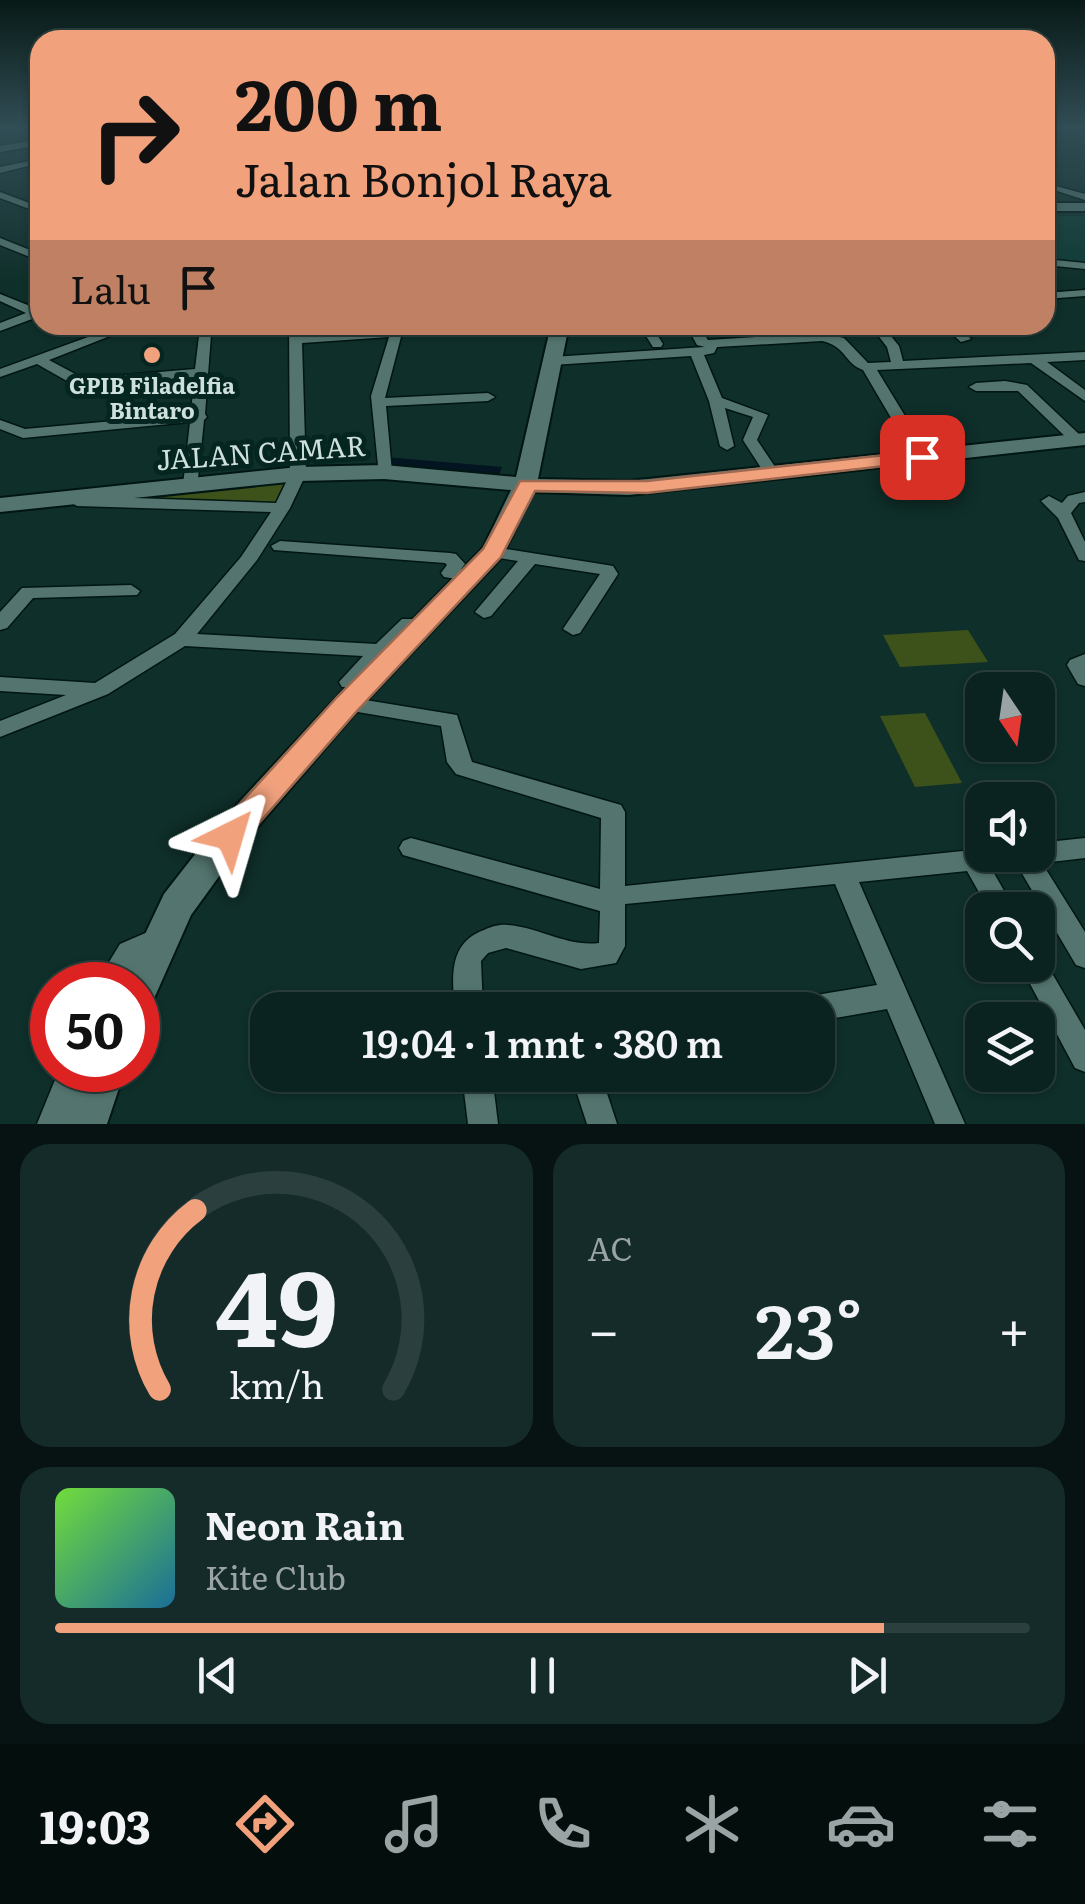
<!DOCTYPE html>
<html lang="id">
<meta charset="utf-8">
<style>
body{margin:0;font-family:Literata,serif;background:#142b29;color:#f1f3f6;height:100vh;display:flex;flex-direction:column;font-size:38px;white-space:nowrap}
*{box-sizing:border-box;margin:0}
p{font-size:32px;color:#9aa4a5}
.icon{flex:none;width:55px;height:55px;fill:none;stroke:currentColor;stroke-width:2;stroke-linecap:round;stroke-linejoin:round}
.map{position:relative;height:1124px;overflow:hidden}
.details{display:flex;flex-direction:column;gap:20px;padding:20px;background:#061312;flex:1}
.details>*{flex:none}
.top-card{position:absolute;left:30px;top:30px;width:1025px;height:305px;border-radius:30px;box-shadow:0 2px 8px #0004,0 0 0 2px #2b403e;background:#f1a17c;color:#111;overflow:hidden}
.needle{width:65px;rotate:167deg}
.tools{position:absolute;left:965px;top:672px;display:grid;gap:20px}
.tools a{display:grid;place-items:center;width:90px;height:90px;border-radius:20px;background:#0b2320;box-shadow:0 2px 8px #0004,0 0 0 2px #2b403e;font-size:50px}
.speed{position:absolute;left:30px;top:962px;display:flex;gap:20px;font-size:50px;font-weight:700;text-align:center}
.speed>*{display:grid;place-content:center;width:130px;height:130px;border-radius:50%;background:#0b2320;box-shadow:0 2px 8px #0004,0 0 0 2px #2b403e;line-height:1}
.speed .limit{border:15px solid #d22;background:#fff;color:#111}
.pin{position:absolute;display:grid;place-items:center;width:85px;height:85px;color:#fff;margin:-42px;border-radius:20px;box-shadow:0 5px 15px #0006}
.me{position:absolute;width:110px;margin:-55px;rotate:40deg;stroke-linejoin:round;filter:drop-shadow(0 0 8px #0008)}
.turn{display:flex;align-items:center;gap:35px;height:210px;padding:0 40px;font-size:45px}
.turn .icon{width:130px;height:130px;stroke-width:2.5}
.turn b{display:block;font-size:70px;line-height:85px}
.then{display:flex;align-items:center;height:95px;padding:0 40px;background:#0003;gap:20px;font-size:38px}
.big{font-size:75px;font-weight:600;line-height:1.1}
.details .card{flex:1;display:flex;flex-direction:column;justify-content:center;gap:15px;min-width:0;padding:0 35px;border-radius:30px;background:#142b29}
.details .dial{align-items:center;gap:0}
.dial svg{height:260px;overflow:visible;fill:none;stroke:#2b403e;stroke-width:7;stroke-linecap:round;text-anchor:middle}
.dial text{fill:#f1f3f6;stroke:none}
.song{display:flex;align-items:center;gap:30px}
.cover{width:120px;height:120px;border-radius:15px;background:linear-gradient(135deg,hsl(100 70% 55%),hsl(200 70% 35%))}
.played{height:10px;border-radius:5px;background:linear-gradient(90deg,#f1a17c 85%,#2b403e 85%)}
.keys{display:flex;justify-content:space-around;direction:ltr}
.heat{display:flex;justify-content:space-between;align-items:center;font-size:55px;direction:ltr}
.details .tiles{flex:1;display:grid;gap:20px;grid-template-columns:1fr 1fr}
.card:last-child{grid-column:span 2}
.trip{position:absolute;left:250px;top:992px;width:585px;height:100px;border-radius:30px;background:#0b2320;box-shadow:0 2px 8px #0004,0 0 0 2px #2b403e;font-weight:600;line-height:100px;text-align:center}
.dock{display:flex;height:160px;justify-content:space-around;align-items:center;background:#040e0d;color:#9aa4a5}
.dock .icon{width:70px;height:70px}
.dock .current{color:#f1a17c}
.dock b{font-size:45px;color:#f1f3f6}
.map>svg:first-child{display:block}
</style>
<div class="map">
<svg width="1085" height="1124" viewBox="0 0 1085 1124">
<rect width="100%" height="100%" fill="#0f2f2a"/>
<polygon fill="#0e3b34" points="1045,216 1085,216 1085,267 1045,261"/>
<g fill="#3d511a">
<polygon points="296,475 279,506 48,500"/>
<polygon points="968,630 988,662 900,667 883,635"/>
<polygon points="925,713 962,783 915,787 880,716"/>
</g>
<polygon fill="#021520" points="385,457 502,467 497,481 387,471"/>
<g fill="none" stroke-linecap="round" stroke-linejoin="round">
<g stroke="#011612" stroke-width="3">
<g id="street">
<polygon points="19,126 18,128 0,131 0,127"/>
<polygon points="40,159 40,163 0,173 0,167"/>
<polygon points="1045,183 1085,194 1085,200 1045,187"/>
<polygon points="0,192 40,207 40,213 0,198"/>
<polygon points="0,238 40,254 40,261 0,245"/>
<polygon points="1045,259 1085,263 1085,269 1045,265"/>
<polygon points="1085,290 1085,296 1045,299 1045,293"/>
<polygon points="0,294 40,310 40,316 0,331 0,323 26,313 0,301"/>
<polygon points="121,325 138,325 49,360 77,375 88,378 195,369 199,336 190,325 203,325 211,335 205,414 207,417 204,420 197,488 191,490 183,485 190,422 23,438 0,429 0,420 25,429 191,414 194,377 88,386 67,381 37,364 0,377 0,369"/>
<polygon points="289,325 301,325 301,336 400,330 402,333 385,398 488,393 495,397 488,401 386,406 392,472 384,477 379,475 371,396 389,337 302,343 306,474 290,508 257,560 197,634 376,644 402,619 416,619 418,623 416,627 356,687 342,687 339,682 363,656 185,646 108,694 0,737 0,721 66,695 0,691 0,677 95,683 175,634 241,557 271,512 77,506 69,501 77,496 276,503 290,474"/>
<polygon points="639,325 651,325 663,344 661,347 653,347"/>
<path d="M 686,325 L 698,325 L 708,340 L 822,333 L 844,338 L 868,363 L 891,362 L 887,347 L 870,325 L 882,325 L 899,346 L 903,361 L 1085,352 L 1085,360 L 1047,362 L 1085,390 L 1085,401 L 1031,363 L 877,370 L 930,457 L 922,462 L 914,457 L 863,370 C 844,363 846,346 822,341 L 717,347 L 714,353 L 704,355 L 722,398 L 768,415 L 757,440 L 780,474 L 772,479 L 767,477 L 743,440 L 753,417 L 725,408 L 734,446 L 727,450 L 720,446 L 709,401 L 691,356 L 552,365 L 546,361 L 552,357 L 705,347 L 697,345 Z"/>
<polygon points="942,325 955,325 971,339 961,342"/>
<polygon points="1005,381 1027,385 1082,437 1082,443 1072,443 1018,391 976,391 969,387 976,383"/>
<polygon points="1085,492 1085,502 1079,503 1071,513 1085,542 1085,561 1079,560 1058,518 1041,501 1049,496 1062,503 1068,496"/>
<polygon points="280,541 450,553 456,554 465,564 461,569 476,572 479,576 470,581 444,577 441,573 447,565 445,563 274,550 271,546"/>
<polygon points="493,547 607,565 613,566 618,574 580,633 573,635 563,629 600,574 535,564 491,616 484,618 475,612 518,561 487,556 484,552 487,548"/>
<polygon points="131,585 140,591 137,595 33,598 7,628 0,630 0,612 22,588"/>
<polygon points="1085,654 1085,686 1078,684 1067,665 1070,660"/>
<path d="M 347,697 L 457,715 L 472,762 L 621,805 L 625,812 L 625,886 L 982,849 L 982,855 L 1038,855 L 1038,843 L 1085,838 L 1085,858 L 1042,863 L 1085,932 L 1085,968 L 1076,965 L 1017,865 L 991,868 L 1015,910 L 989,910 L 967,871 L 859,882 L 965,1124 L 935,1124 L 887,1009 L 818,1021 L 818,1010 L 790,1010 L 794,1001 L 804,997 L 877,985 L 835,884 L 625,904 L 625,946 L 616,963 L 581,969 L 506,948 L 488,953 L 481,961 L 483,1010 L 455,1010 C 452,978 448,943 484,930 C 490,927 500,924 507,925 C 539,927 566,947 599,943 L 600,911 L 403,855 L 399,848 L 403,841 L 411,838 L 600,889 L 601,818 L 456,774 L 447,762 L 441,726 L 340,709 L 337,704 L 340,699 Z"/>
<polygon points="157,928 166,932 170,940 166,948 138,960 124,985 95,985 120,944"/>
<polygon points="1038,954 1042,956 1085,1030 1085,1072 1075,1068 1020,965 1038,965"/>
<polygon points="59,1070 89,1070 67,1124 37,1124"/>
<polygon points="462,1075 492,1075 498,1124 468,1124"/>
<polygon points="571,1075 601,1075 617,1124 587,1124"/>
</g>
</g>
<g stroke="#011612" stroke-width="4">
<g id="secondary">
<polygon points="40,139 40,145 0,152 0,146"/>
<rect x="1045" y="203" width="40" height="8"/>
<polygon points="551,325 569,325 538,479 629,481 1085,433 1085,445 629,495 533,492 502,557 357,711 241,846 191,915 152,1003 138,1008 138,985 121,985 164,894 217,826 337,697 483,548 511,490 384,479 298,481 0,512 0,498 298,467 384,465 516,477"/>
<polygon points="83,1070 125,1070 107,1124 63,1124"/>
</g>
</g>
<use href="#street" fill="#54756f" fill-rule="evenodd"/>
<use href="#secondary" fill="#54756f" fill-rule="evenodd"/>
</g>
<linearGradient id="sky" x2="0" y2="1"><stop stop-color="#081a17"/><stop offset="0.45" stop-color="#314d55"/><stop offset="1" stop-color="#314d55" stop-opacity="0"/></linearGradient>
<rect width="1085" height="283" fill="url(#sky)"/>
<polygon fill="#f1a17c" stroke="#9d6951" stroke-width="2.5" points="922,451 929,453 929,461 647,493 535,491 501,557 357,711 240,845 230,849 219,845 214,836 219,827 337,697 483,549 520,481 647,481"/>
<circle fill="#f1a17c" stroke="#042520" stroke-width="4" cx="152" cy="355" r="10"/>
<g text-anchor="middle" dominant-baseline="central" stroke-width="10" stroke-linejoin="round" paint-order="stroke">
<g font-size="22" font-weight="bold" fill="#cee0dc" stroke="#042520">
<text x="152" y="384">GPIB Filadelfia<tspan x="152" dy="25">Bintaro</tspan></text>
</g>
<g font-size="28" fill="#cee0dc" stroke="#042520">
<text transform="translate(261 451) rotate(-4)">JALAN CAMAR</text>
</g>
</g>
</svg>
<div class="tools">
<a><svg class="needle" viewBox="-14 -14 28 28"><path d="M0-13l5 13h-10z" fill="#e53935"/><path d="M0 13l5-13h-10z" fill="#9aa4a5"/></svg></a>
<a><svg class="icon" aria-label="sound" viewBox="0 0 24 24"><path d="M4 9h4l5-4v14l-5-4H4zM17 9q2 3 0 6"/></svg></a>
<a><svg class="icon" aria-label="search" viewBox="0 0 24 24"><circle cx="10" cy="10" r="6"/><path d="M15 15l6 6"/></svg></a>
<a><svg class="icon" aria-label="layers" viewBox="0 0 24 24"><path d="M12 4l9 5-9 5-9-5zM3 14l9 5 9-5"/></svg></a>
</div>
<div class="speed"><div class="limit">50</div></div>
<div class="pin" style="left:922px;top:457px;background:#d93025"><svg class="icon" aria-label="arrive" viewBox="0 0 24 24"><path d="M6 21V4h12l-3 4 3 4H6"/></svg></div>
<svg class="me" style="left:230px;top:836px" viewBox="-20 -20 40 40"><path d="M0-17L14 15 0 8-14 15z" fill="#f1a17c" stroke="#fff" stroke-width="4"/></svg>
<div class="trip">19:04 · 1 mnt · 380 m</div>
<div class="top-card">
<div class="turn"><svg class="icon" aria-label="right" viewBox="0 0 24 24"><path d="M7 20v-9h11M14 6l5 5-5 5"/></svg><div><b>200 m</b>Jalan Bonjol Raya</div></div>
<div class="then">Lalu<svg class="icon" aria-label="arrive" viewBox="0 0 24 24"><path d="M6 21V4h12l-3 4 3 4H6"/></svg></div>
</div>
</div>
<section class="details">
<div class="tiles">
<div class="card dial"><svg viewBox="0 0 100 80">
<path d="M14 69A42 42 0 1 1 86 69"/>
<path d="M14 69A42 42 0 0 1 25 14" stroke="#f1a17c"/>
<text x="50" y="56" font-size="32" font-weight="700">49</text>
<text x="50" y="72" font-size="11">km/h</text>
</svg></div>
<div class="card"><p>AC</p>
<div class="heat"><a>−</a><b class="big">23°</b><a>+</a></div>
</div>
<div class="card">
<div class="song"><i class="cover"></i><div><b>Neon Rain</b><p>Kite Club</p></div></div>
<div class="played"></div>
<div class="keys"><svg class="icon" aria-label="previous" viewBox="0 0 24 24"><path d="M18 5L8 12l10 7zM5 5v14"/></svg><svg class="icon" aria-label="pause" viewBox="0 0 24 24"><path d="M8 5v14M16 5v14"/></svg><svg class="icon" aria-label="next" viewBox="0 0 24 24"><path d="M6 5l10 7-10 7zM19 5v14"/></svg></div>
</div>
</div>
</section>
<nav class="dock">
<b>19:03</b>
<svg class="icon current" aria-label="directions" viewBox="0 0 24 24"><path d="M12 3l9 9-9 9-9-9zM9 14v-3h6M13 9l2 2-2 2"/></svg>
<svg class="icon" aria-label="music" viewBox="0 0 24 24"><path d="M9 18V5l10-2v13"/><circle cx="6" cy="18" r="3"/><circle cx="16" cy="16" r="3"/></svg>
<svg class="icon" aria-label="phone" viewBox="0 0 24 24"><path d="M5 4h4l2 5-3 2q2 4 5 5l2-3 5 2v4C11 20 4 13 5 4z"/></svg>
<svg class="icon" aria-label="climate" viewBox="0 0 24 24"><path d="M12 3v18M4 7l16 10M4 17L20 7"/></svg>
<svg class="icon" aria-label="car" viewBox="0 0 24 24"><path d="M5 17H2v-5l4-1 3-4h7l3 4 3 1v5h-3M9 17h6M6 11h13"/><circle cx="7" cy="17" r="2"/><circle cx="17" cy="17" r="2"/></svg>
<svg class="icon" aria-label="filters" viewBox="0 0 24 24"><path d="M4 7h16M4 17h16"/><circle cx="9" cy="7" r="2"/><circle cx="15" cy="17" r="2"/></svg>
</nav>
